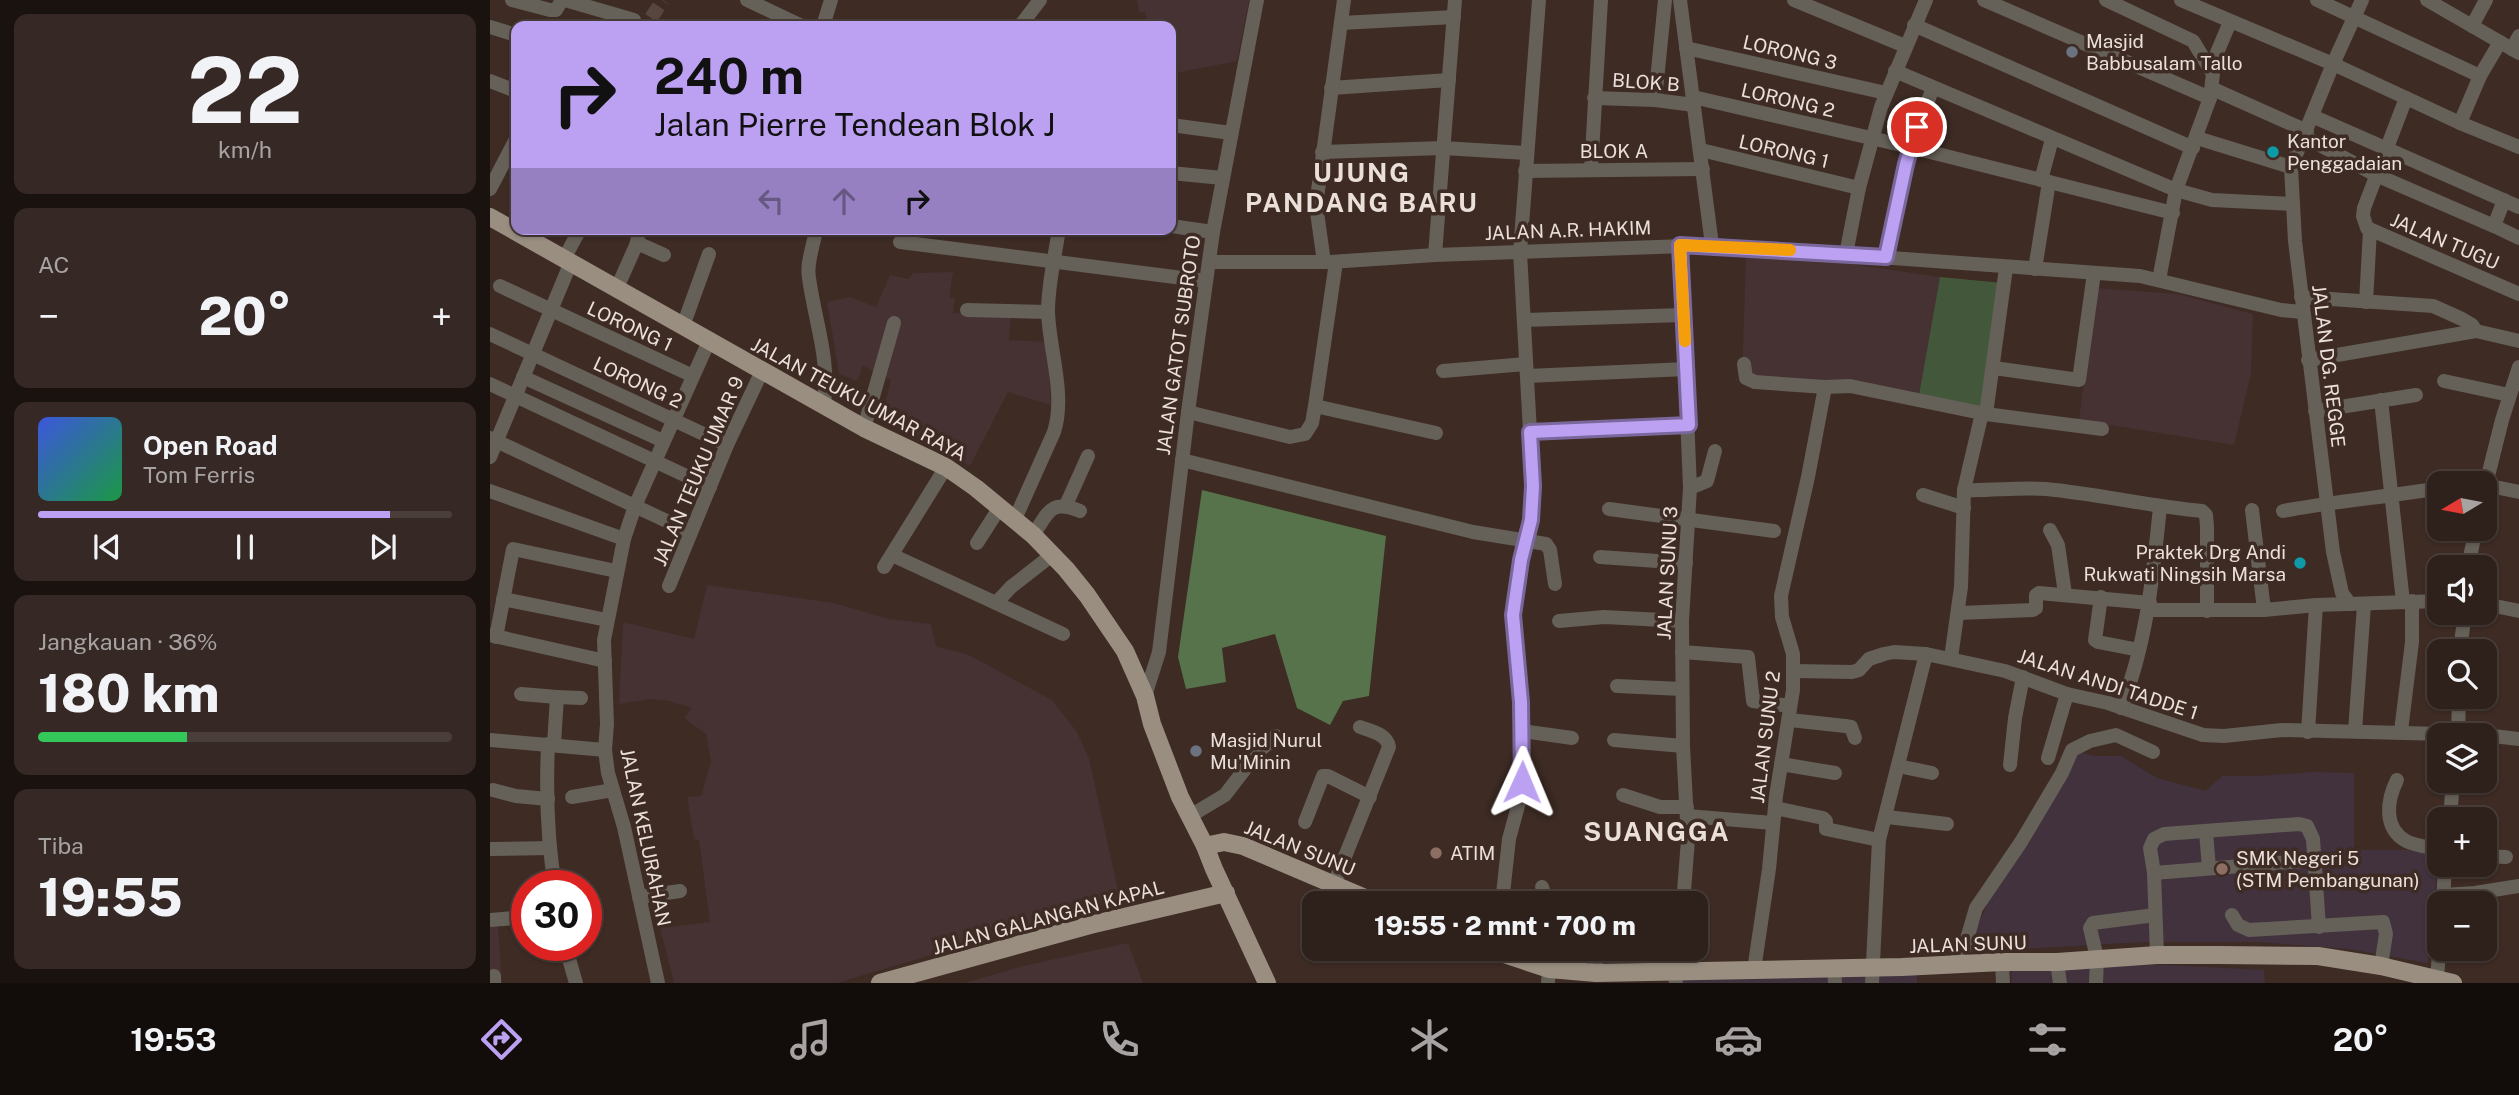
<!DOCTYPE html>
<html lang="id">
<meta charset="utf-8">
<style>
body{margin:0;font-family:"Public Sans",sans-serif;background:#362824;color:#f1f3f6;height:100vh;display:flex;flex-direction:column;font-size:26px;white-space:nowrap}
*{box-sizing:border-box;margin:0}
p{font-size:23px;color:#a7a3a3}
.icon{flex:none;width:38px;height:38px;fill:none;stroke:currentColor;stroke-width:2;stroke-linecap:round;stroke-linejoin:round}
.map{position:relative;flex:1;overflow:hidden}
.side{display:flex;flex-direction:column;gap:14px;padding:14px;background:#19120f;width:490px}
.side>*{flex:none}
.top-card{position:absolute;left:21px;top:21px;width:665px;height:214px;border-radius:14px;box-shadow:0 2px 5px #0004,0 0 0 2px #493e3a;background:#bca0f2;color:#111;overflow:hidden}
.needle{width:46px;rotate:260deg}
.tools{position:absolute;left:1937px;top:471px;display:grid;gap:14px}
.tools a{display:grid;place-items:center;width:70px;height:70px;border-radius:14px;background:#2e201b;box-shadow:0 2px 5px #0004,0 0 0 2px #493e3a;font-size:35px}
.speed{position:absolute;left:21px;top:870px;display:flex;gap:14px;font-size:35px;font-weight:700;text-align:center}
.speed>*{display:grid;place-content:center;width:91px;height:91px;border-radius:50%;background:#2e201b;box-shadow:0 2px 5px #0004,0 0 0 2px #493e3a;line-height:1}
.speed .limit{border:10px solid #d22;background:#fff;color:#111}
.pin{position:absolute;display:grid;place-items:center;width:60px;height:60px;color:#fff;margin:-30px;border:4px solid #fff;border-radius:50%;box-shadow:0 2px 7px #0007}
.me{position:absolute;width:77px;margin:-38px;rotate:1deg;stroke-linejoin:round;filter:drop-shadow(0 0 5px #0008)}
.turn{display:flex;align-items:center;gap:24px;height:147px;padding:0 28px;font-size:32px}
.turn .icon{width:91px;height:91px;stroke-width:2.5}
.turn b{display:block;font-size:49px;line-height:60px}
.lanes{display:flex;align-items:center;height:66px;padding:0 28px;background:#0003;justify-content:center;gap:35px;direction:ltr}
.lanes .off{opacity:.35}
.big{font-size:52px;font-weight:800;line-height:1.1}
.side .tile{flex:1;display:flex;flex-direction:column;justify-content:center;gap:10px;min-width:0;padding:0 24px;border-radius:14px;background:#362824}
.side .dial{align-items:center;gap:0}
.dial b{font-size:91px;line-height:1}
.song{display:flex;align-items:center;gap:21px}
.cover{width:84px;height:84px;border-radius:10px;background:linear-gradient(135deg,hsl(230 70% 55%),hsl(140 70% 35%))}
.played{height:7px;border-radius:4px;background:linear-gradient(90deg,#bca0f2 85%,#493e3a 85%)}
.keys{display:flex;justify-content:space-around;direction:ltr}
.heat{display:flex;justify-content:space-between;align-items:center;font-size:38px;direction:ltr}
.charge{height:10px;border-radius:5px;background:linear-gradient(90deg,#34c759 36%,#493e3a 0)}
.trip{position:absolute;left:812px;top:891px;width:406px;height:70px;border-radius:14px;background:#2e201b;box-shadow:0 2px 5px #0004,0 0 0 2px #493e3a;font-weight:800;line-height:70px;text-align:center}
.menu{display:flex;height:112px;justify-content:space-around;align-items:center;background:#120d0b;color:#a7a3a3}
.menu .icon{width:49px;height:49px}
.menu .current{color:#bca0f2}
.menu b{font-size:32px;color:#f1f3f6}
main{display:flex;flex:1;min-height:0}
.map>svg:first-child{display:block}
</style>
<main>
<section class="side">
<div class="tile dial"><b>22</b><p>km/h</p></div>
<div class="tile"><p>AC</p>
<div class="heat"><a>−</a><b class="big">20°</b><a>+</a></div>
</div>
<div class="tile">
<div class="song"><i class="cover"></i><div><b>Open Road</b><p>Tom Ferris</p></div></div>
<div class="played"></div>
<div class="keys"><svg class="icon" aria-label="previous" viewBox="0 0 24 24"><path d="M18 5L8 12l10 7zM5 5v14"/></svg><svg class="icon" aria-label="pause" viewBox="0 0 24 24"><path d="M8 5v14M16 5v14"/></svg><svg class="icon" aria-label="next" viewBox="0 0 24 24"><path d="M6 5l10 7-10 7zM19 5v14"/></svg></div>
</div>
<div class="tile"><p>Jangkauan · 36%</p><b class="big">180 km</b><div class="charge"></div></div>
<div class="tile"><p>Tiba</p><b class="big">19:55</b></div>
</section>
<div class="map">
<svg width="2029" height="983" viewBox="0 0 2029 983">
<rect width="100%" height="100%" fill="#3d2b24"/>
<g fill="#463133">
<polygon points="647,0 759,0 747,61 681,74 681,26 658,26 655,12 649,12"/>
<polygon points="1256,254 1341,261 1450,277 1427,406 1308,379 1252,377"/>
<polygon points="463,272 459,298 465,298 463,313 521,316 519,340 557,342 561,405 518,392 480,466 391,420 401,380 373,366 367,381 349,374 337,302 360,297 386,307 400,275 419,279 423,273"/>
<polygon points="1606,288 1688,294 1763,314 1761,374 1744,445 1589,420"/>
<polygon points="217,585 344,603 399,619 441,624 446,646 479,655 562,700 587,732 599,758 630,899 347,983 184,983 170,928 220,922 209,840 204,839 197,797 211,796 221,761 216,734 194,718 202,708 179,701 160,699 129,704 133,622 204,639"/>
<polygon points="0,925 8,925 12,983 0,983"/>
<polygon points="638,943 653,983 474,983 533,966"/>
</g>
<g fill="#41323e">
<polygon points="1589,752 1604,756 1631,756 1667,778 1716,791 1732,776 1766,776 1823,772 1864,773 1864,850 1949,850 1938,963 1859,949 1768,942 1655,942 1477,952 1504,888"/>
<polygon points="1676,965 1774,970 1775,983 1521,983 1522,967"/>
<polygon points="1427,974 1427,983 1192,983 1191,977"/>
</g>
<polygon fill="#43583b" points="1450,277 1513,283 1493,419 1427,406"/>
<polygon fill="#57734b" points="712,490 896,536 879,696 853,701 840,725 807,708 785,634 732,648 736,682 696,689 688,657"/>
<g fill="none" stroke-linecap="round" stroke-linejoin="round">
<polyline stroke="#57463f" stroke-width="14" stroke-dasharray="14 7" stroke-linecap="butt" points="161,18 173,0"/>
<g stroke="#656058" stroke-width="14">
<polyline points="22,0 60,10 66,10 72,0"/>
<polyline points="75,0 144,20"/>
<polyline points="257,0 312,26"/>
<polyline points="1190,0 1222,245"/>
<polyline points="1304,0 1415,46"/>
<polyline points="1494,0 1720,98"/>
<polyline points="1616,0 1703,41 1723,74 1720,98 1686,190 1669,280"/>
<polyline points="1691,0 1843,64 1970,123 2029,147"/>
<polyline points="1827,0 1990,76"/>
<polyline points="1937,0 2029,53"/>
<polyline points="851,23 964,17"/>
<polyline points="1424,25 1703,148"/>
<polyline points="333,26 341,0"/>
<polyline points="530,26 550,0"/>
<polyline points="1982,26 1996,0"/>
<polyline points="0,27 26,35"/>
<polyline points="1196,48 1396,93"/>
<polyline points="2022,49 2029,36"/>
<polyline points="1721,67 1740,22"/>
<polyline points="1405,71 1686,190 1722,200 1803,204"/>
<polyline points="0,81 26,91"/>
<polyline points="841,88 959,80"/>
<polyline points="1723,89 1817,131"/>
<polyline points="1203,97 1420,147 1683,213"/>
<polyline points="1104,98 1165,100 1204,105"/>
<polyline points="1916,98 1874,208 1873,216 1877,228 2029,294"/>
<polyline points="1165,100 1175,0"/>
<polyline points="1822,116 2029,207"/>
<polyline points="1970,123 1990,76 2010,42"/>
<polyline points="681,125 741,133"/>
<polyline points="1815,137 1886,175 2004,226 2014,200"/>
<polyline points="1707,138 1801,167"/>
<polyline points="1211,150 1369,188"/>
<polyline points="832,152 953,148 1036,153"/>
<polyline points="1101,170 1111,0"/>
<polyline points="1035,171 1213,169"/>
<polyline points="681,173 732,178"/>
<polyline points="1551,180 1562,139"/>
<polyline points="0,189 26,139"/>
<polyline points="681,226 723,232"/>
<polyline points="2004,226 2029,238"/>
<polyline points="143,229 148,234 147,243"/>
<path d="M 326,229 C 324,245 316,263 319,278 C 325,322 340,358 334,404"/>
<polyline points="410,242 716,281"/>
<polyline points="1190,245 1200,488 1192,621 1193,746 1198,840 1193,903"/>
<polyline points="1356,254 1369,188 1391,107 1436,0"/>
<polyline points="945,255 965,0"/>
<polyline points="1396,257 1420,147 1443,88"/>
<polyline points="74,259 90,229"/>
<polyline points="719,262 840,262 945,255 1222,245 1650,276 1791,310 1813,312"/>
<polyline points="834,262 826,205 854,0"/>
<polyline points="1545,269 1559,182"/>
<polyline points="10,286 203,376"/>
<polyline points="127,288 147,243 174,255"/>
<polyline points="1811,297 1943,306 1972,319 1982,325 1986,331"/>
<polyline points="1876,302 1880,230"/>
<polyline points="477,310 558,312"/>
<polyline points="1034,320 1193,315"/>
<polyline points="193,326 219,254"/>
<polyline points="0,334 237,445"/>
<polyline points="1818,360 1986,331 2029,341"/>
<polyline points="1254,364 1256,378 1265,382 1335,387 1360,386 1496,414 1612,429"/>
<polyline points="1504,368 1589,380 1604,273"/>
<polyline points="953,371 1036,364"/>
<polyline points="1037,376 1197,369"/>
<polyline points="33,377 173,441"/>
<polyline points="1954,381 2019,395"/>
<polyline points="0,384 220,487"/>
<polyline points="1891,400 1913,602"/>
<polyline points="825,406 946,433"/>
<polyline points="1825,411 1926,395"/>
<polyline points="698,412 800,437 815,434 822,423 825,406 846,262"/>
<polyline points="1496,414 1516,268"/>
<polyline points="374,428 404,323"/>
<polyline points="1040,432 1199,425"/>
<polyline points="0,438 200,532"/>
<polyline points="0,457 81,262"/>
<polyline points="692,460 983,532 1056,544 1060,550 1065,584"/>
<polyline points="1995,485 2029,492"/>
<polyline points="1200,488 1217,481 1225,451"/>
<polyline points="1995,488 2012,420 2029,367"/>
<path d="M 1474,490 C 1501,491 1529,487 1556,489 C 1608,494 1659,506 1712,511 L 1716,515 L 1717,526 L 1717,611"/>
<polyline points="0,491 134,539"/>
<polyline points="1433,495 1474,508"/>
<polyline points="576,505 598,456"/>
<polyline points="1119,509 1284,531"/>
<polyline points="1762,510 1774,610"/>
<path d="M 1793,511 C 1845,501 1897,497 1950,488"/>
<path d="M 525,519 L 564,432 C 576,394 559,350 558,311 C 558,284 565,256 569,229"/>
<polyline points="1560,530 1568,545 1575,594"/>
<path d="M 543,535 C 559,512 560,499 590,511"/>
<polyline points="487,543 510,507"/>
<polyline points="402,555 573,634"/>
<polyline points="1110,557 1196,563"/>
<polyline points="394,567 456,467"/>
<polyline points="1978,567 1986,528"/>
<polyline points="179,586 237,445 272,371"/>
<polyline points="1611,597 1605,640 1608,642 1649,650"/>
<polyline points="13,599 117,620"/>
<polyline points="506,603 521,587 562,555"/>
<polyline points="1860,604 1852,593 1843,552 1805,241 1801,167 1843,64 1872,0"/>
<polyline points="1995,604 2029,611"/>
<polyline points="1659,610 1774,610 1826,605 1950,601"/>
<polyline points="1469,613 1543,610 1546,608 1546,595 1549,593 1660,603"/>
<polyline points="1069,621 1114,617 1192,621"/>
<polyline points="0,635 115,661"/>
<polyline points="6,637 23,549 126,571"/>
<polyline points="1970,651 1975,612"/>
<polyline points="1192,652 1258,657 1263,701 1300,706"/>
<polyline points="1461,658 1471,587 1474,490 1492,413"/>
<polyline points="1304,671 1362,672 1369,670 1379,659 1394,654 1404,652 1436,654 1515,671 1577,694 1618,703 1713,735 1734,736 1792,730 1993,735"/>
<polyline points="1127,686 1192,689"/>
<polyline points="31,694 67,697 64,744"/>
<polyline points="655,696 669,652 698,412 723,232 767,0"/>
<polyline points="67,697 91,698"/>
<path d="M 1631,708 C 1657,643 1663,575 1670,507"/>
<polyline points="1300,720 1355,726 1361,727 1365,738"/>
<polyline points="1032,731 1082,738"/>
<polyline points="1865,731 1874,605"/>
<polyline points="1911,731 1922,642 1922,601"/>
<polyline points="1818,732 1826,605"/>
<polyline points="1968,735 1969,696"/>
<polyline points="1995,735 2029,739"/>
<polyline points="0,740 115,750"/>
<polyline points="1124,740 1193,746"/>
<path d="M 58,744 C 56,791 57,839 65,886"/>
<polyline points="1558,758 1577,694"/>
<polyline points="1291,764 1345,773"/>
<polyline points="1520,765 1525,718 1533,677"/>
<polyline points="1408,766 1442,773"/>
<path d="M 1907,780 C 1897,800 1893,828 1916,841 C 1925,846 1939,847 1950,849"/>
<polyline points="3,790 26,796 58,799"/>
<polyline points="1133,795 1170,807 1197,807"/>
<polyline points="82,797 123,790"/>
<polyline points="1285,808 1333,818 1336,821 1336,829 1389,840"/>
<polyline points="700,816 735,795 768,752 786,736"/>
<polyline points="1197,816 1283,823"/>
<polyline points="1397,817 1457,824"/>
<polyline points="1960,819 1963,780"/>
<polyline points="815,822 833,776 838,776 880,797"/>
<polyline points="1716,832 1719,868"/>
<polyline points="0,849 60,848"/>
<polyline points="1995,856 2016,857"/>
<polyline points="1664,873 1825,860"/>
<path d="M 844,884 L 899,747 C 897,734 881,731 870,727"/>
<polyline points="1052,887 1057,903"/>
<polyline points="1953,895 1985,893 2029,886"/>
<polyline points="149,897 190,891"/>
<polyline points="1953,902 1955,864"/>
<polyline points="1012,903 1019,839 1031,795 1032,702 1023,615 1031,560 1041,520 1043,486 1030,252 1049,0"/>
<polyline points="1742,915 1748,925 1759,930 1893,922 1896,934 1891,966"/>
<polyline points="0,920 37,917"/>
<polyline points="75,945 86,983"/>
<polyline points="1064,948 1065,970"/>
<polyline points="1667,955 1664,873 1660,848 1664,839 1674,834 1809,824 1817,826 1823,839 1829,927"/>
<polyline points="1512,962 1513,983"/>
<polyline points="1567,962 1570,983"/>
<polyline points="1464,964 1474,949 1486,908 1531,842 1572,773 1582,750 1600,741 1626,735 1663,752"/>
<polyline points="1344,968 1345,983"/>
<polyline points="1264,970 1279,869 1286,796 1303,690 1303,654 1292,617 1291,596 1318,477 1335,387"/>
<polyline points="1106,973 1106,948"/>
<polyline points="4,976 4,983"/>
<polyline points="1947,978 1950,942"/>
<polyline points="168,983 134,827 118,773 115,750 117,724 114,640 134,539 145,506 219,341"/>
<polyline points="1058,983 1059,969"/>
<polyline points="1186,983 1184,970 1187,948"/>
<polyline points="1382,983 1389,840 1436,654"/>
<polyline points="1606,983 1607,958 1600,928 1603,923 1665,915"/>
</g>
<g stroke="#998e80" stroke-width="18">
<polyline points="0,217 374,428 456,467 486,488 543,535 576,569 597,595 635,651 655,696 662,724 690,797 715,846 724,869 777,983"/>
<polyline points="715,846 734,842 753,846 887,903"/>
<polyline points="996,948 1059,969 1106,973 1412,967 1512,962 1567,962 1667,955 1728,955 1828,956 1891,966 1963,983"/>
<polyline points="390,983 600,925 736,893"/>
</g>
</g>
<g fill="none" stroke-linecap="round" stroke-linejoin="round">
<g stroke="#7a689d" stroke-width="18">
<polyline id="route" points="1032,782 1031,702 1023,615 1031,560 1041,520 1043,486 1040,432 1199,425 1190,245 1396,257 1416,164 1427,127"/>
</g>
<use href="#route" stroke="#bca0f2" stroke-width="12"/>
<polyline stroke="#f59e0b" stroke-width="12" points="1195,341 1190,245 1300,250"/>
</g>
<g fill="#6b7280" stroke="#3d2b24" stroke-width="2.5">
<circle cx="1582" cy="52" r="7"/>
<circle cx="706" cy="751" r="7"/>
</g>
<g fill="#0f9aa8" stroke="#3d2b24" stroke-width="2.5">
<circle cx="1783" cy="152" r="7"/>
<circle cx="1810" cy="563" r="7"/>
</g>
<g fill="#8d6e63" stroke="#3d2b24" stroke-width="2.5">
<circle cx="946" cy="853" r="7"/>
<circle cx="1732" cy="869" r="7"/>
</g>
<g text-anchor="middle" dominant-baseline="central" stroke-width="7" stroke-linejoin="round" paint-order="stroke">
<g font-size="19" fill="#ebdfda" stroke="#3d2b24" text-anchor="start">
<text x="1596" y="41">Masjid<tspan x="1596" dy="22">Babbusalam Tallo</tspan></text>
<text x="1797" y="141">Kantor<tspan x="1797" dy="22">Penggadaian</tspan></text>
<text x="1796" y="552" text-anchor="end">Praktek Drg Andi<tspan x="1796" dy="22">Rukwati Ningsih Marsa</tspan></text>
<text x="720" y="740">Masjid Nurul<tspan x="720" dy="22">Mu'Minin</tspan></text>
<text x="960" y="853">ATIM</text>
<text x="1746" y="858">SMK Negeri 5<tspan x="1746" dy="22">(STM Pembangunan)</tspan></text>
</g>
<g font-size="19" fill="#ebdfda" stroke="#3d2b24">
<text transform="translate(1300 52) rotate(13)">LORONG 3</text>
<text transform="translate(1156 82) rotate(4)">BLOK B</text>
<text transform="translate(1298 100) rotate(13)">LORONG 2</text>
<text x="1124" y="151">BLOK A</text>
<text transform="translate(1294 151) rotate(13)">LORONG 1</text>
<text transform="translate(1078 230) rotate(-2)">JALAN A.R. HAKIM</text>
<text transform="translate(1955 241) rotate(23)">JALAN TUGU</text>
<text transform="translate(140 326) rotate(25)">LORONG 1</text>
<text transform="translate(688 345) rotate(-82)">JALAN GATOT SUBROTO</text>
<text transform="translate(1839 366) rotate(83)">JALAN DG. REGGE</text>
<text transform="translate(148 382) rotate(25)">LORONG 2</text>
<text transform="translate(369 399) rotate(28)">JALAN TEUKU UMAR RAYA</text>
<text transform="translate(208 471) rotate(-67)">JALAN TEUKU UMAR 9</text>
<text transform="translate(1177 573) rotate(-87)">JALAN SUNU 3</text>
<text transform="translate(1618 684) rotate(18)">JALAN ANDI TADDE 1</text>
<text transform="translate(1275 737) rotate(-83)">JALAN SUNU 2</text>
<text transform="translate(156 837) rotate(78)">JALAN KELURAHAN</text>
<text transform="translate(810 848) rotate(22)">JALAN SUNU</text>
<text transform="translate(558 917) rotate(-15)">JALAN GALANGAN KAPAL</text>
<text transform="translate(1478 944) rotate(-2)">JALAN SUNU</text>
</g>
<g font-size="26" font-weight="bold" letter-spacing="2" fill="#ebdfda" stroke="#3d2b24">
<text x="872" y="172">UJUNG<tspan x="872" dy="30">PANDANG BARU</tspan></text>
<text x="1167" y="831">SUANGGA</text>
</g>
</g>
</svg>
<div class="tools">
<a><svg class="needle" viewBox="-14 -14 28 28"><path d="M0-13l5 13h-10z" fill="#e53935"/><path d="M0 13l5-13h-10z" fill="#a7a3a3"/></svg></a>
<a><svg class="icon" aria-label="sound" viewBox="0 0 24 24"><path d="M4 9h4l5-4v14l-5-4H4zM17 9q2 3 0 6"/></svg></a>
<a><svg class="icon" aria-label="search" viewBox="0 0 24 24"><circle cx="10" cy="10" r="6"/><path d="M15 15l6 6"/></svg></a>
<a><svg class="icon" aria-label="layers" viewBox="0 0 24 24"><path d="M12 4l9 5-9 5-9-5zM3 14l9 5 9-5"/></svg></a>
<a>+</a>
<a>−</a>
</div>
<div class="speed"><div class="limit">30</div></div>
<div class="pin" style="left:1427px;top:127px;background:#d93025"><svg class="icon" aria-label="arrive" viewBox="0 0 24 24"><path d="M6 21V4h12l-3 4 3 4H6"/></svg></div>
<svg class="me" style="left:1032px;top:782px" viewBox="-20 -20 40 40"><path d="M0-17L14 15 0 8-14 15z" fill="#bca0f2" stroke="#fff" stroke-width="4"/></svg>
<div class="trip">19:55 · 2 mnt · 700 m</div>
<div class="top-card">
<div class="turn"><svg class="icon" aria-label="right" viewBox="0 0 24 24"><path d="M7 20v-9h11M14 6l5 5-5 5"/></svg><div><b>240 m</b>Jalan Pierre Tendean Blok J</div></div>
<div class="lanes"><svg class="icon off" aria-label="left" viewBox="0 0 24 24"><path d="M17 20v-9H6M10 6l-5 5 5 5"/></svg><svg class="icon off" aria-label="ahead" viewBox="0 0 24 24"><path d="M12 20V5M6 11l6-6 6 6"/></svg><svg class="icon" aria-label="right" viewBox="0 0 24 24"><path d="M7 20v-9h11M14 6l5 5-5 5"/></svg></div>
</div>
</div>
</main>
<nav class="menu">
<b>19:53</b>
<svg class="icon current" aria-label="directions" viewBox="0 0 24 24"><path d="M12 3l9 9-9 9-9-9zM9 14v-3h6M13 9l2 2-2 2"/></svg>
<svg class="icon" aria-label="music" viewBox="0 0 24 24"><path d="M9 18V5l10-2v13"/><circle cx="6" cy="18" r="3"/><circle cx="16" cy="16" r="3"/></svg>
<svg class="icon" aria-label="phone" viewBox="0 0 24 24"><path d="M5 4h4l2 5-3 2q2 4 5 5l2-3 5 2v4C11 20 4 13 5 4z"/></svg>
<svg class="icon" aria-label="climate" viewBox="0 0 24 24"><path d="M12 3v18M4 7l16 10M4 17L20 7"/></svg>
<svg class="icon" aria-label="car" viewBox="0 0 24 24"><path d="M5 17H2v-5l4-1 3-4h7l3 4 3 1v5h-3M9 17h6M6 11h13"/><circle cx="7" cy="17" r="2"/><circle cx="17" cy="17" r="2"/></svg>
<svg class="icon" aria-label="filters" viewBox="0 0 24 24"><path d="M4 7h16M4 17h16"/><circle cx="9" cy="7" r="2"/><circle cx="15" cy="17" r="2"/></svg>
<b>20°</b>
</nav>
